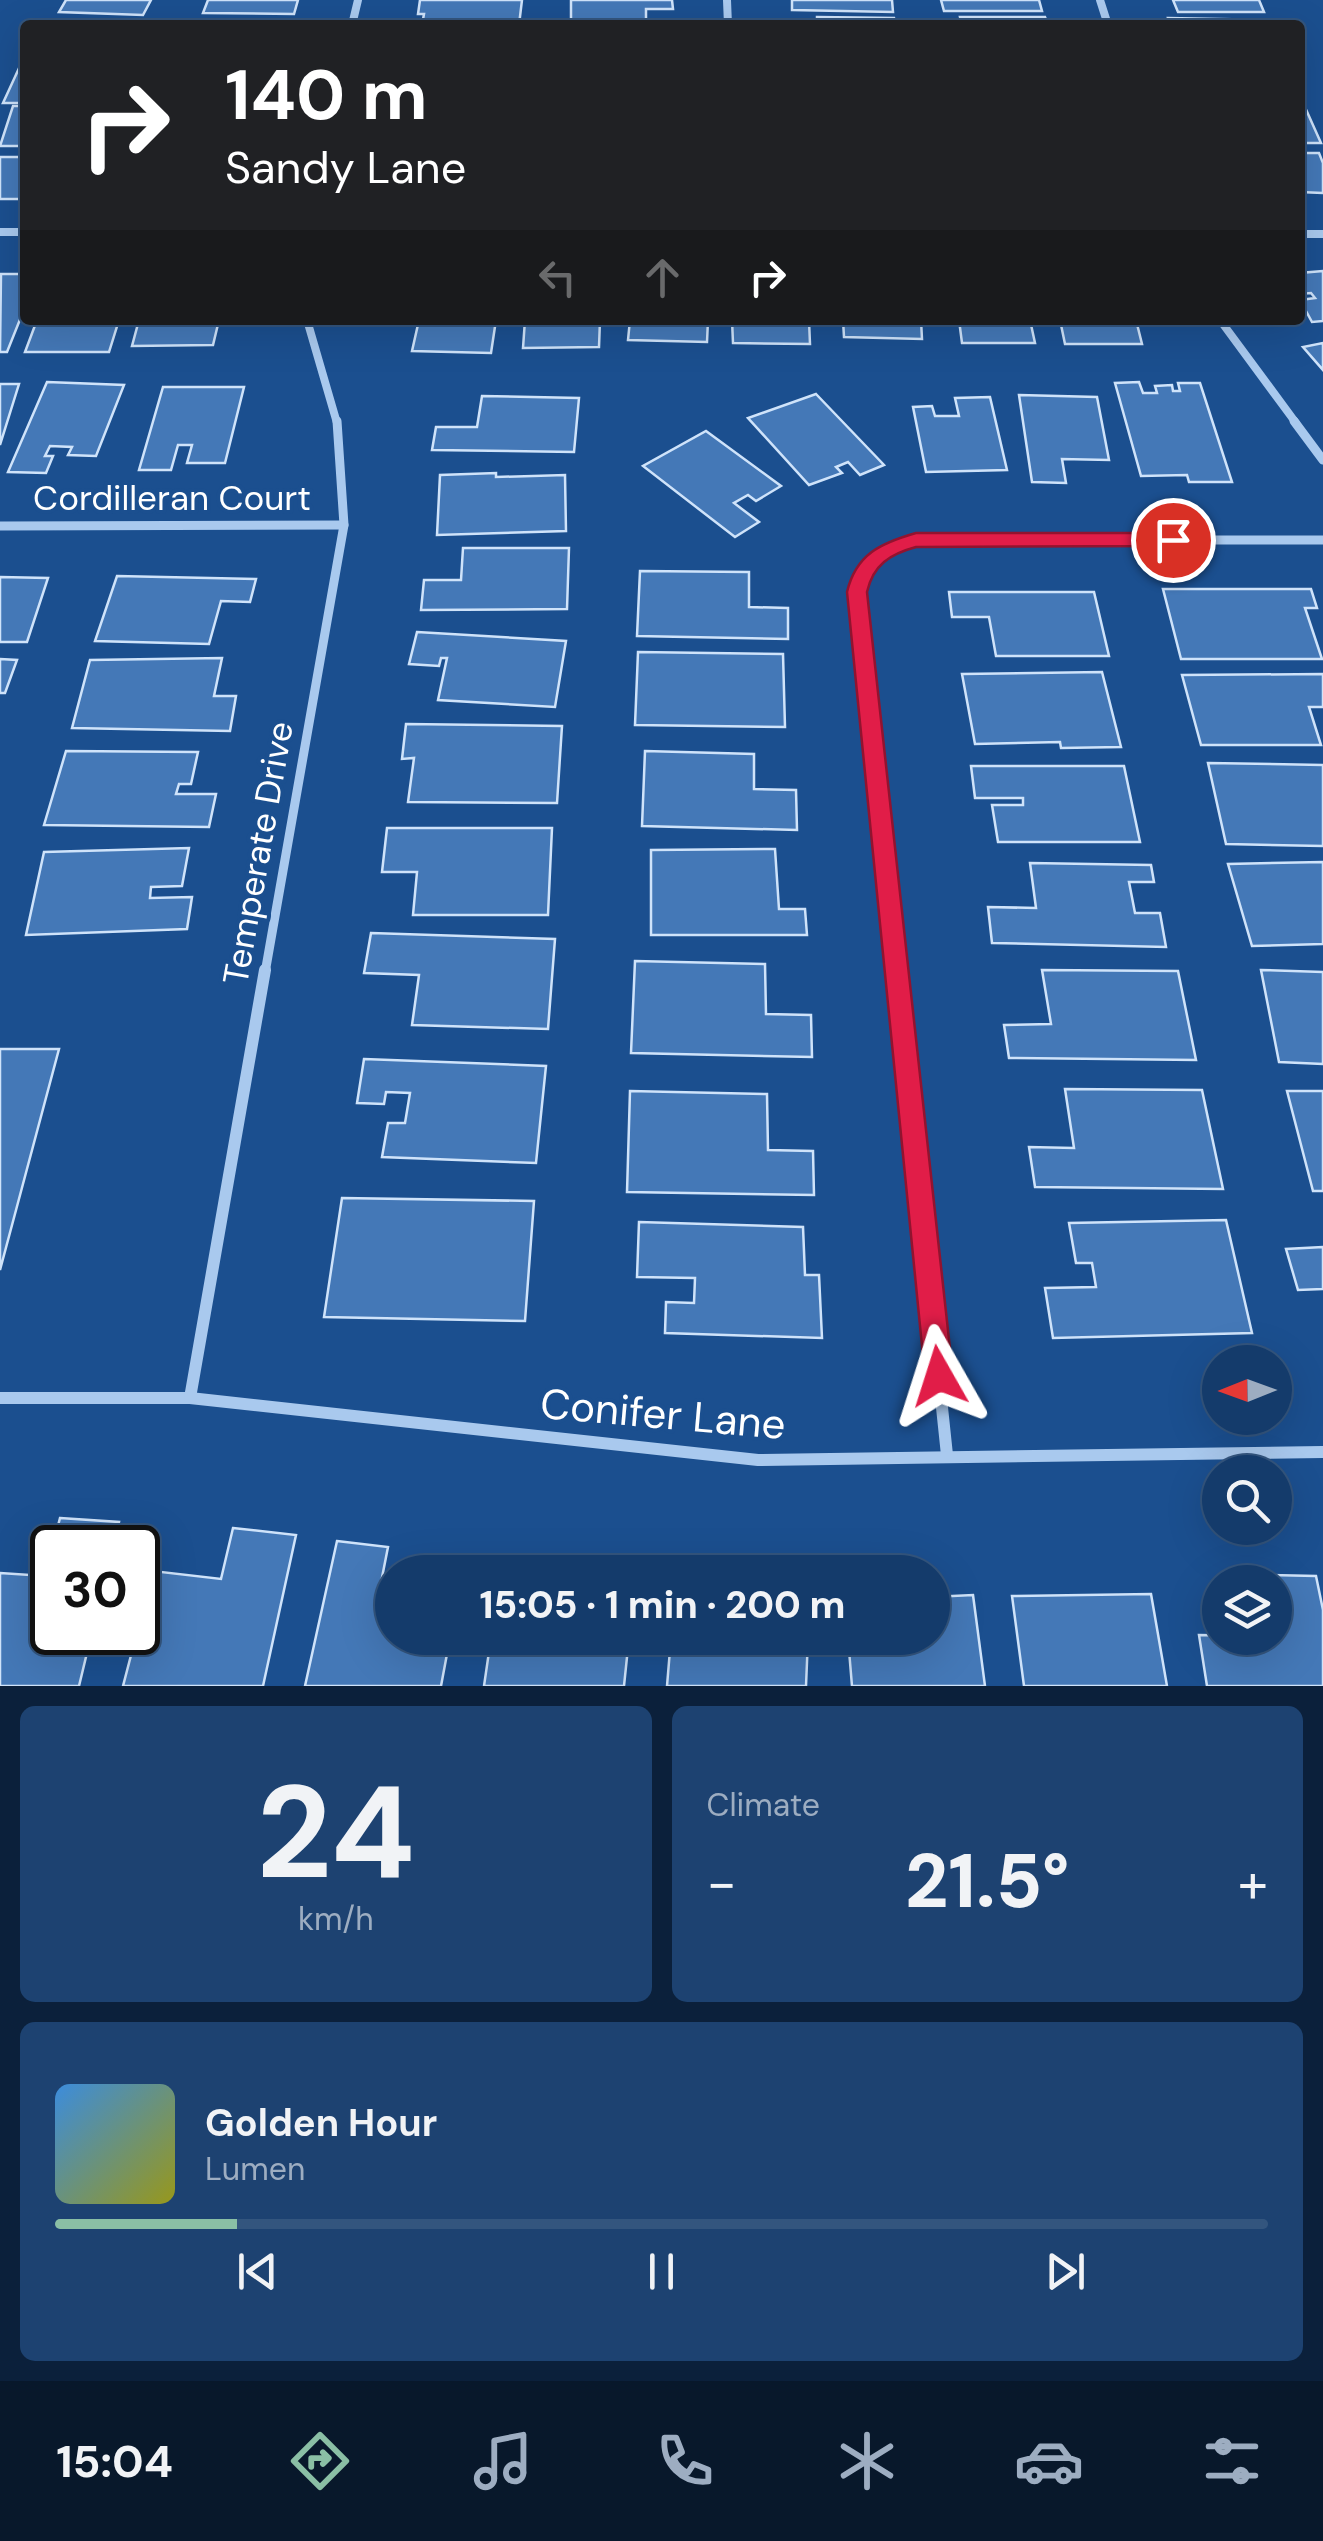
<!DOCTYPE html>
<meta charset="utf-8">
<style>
body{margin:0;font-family:"DM Sans",sans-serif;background:#1d4271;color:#f1f3f6;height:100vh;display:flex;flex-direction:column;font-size:38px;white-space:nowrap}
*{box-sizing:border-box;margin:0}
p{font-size:32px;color:#9dadc1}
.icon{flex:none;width:55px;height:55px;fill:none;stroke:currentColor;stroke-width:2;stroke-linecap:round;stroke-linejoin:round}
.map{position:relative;height:1686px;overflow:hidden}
.sheet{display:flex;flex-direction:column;gap:20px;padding:20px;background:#0b203b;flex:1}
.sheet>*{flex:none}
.guide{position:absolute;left:20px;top:20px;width:1285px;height:305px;border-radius:10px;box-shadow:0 10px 40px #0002,0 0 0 2px #33557e;background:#202124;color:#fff;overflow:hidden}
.needle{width:65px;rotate:269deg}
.fabs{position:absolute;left:1202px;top:1345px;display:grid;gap:20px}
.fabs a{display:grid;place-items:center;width:90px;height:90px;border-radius:50%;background:#143b6b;box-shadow:0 10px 40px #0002,0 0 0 2px #33557e;font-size:50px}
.speed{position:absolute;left:30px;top:1525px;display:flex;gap:20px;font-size:50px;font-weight:700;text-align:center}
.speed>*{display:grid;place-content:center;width:130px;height:130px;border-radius:50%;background:#143b6b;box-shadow:0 10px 40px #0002,0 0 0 2px #33557e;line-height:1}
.speed .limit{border:5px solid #111;border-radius:15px;background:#fff;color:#111}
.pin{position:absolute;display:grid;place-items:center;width:85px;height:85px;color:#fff;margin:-42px;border:5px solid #fff;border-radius:50%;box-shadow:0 2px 10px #0007}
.me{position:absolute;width:110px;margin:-55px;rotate:354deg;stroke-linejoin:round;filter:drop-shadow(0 0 8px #0008)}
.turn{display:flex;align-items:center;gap:35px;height:210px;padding:0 40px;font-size:45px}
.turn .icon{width:130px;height:130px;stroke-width:2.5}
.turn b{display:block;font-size:70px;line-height:85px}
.lanes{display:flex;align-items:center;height:95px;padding:0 40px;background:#0003;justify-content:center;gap:50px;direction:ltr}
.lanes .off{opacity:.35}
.big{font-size:75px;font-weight:800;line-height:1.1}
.sheet .tile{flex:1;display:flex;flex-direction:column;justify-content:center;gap:15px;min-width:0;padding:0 35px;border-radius:15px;background:#1d4271}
.sheet .dial{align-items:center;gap:0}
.dial b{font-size:130px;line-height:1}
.song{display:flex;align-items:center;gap:30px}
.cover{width:120px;height:120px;border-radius:15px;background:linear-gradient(135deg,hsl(210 70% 55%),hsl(60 70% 35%))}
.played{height:10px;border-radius:5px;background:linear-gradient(90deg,#8abfa5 15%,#33557e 15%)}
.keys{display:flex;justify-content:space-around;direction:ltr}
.heat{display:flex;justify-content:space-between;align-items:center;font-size:55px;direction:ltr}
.sheet .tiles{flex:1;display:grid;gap:20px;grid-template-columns:1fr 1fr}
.tile:last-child{grid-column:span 2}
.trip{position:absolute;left:375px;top:1555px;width:575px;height:100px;border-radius:50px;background:#143b6b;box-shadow:0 10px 40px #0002,0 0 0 2px #33557e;font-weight:800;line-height:100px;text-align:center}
.tabs{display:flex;height:160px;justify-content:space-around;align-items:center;background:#08182b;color:#9dadc1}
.tabs .icon{width:70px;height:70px}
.tabs .active{color:#8abfa5}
.tabs b{font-size:45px;color:#f1f3f6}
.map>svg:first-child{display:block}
</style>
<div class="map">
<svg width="1323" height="1686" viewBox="0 0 1323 1686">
<rect width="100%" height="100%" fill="#1b4f8f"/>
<g fill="#4478b7" stroke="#cfe3fa" stroke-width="2.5">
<polygon points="66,0 151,0 143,15 59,12"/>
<polygon points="208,0 298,0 294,14 203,13"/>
<polygon points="420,0 522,0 519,25 422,25 424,14 418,14"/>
<polygon points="571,0 672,0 673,9 646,9 646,25 571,25"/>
<polygon points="792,0 892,0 893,12 792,10"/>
<polygon points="941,0 1039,0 1042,11 944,11"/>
<polygon points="1173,0 1259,0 1264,12 1178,12"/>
<polygon points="817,17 894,18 895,25 817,25"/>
<polygon points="960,17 1045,17 1048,25 962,25"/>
<polygon points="1168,18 1270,20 1272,25 1170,25"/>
<polygon points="195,21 298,21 297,25 193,25"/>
<polygon points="20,66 25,66 25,103 3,103"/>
<polygon points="1300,105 1304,105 1321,143 1300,143"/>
<polygon points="13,106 25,106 25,146 0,146"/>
<polygon points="1300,153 1319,153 1323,163 1323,193 1300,192"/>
<rect x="0" y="157" width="25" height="42"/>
<polygon points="1323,271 1323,321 1312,322 1300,300 1315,298 1311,293 1300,294 1300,273"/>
<polygon points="1,274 25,274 25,307 7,352 0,352"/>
<polygon points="37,320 119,320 109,352 25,352"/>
<polygon points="139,320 219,320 213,345 132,346"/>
<polygon points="419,320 496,320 491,353 412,351"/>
<polygon points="525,320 600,320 599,347 523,348"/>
<polygon points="630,320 708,320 707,342 628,340"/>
<polygon points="732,320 809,320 810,344 733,343"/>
<polygon points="843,320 921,320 922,339 844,337"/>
<polygon points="959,320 1030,320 1035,343 962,343"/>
<polygon points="1060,320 1136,320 1142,344 1065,344"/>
<polygon points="1323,343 1323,370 1303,347"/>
<polygon points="47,382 124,385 96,456 68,455 72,447 50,446 45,456 53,456 46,473 8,472"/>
<polygon points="1139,382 1143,393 1157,393 1155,386 1172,385 1173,391 1180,391 1178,383 1200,383 1232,482 1189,482 1187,475 1141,476 1115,383"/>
<polygon points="0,384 19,384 0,445"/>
<polygon points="163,387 244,387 225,463 187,463 192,445 178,445 171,470 139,470"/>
<polygon points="816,394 884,465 860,475 848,462 836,467 842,473 809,485 748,418"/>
<polygon points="1019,395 1097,397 1109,460 1062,459 1066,483 1032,482"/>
<polygon points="482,396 579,398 574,452 432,450 436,427 477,427"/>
<polygon points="990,397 1007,470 926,472 913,407 932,406 935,416 959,416 955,398"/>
<polygon points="706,431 781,486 756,501 748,495 734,503 759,522 735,537 643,466"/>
<polygon points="496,473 496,477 565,475 566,531 437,535 440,475"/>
<polygon points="463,548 569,548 567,609 421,610 424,580 461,580"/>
<polygon points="640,571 749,572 749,607 788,608 788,639 637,636"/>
<polygon points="117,576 256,579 250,602 221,601 209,644 95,641"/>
<polygon points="0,577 48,578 27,642 0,642"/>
<polygon points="1163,589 1311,589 1317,608 1305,608 1322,659 1181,659"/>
<polygon points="949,592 1094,592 1109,656 996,656 989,617 952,617"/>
<polygon points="417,632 566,641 555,707 438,700 447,658 441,658 439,666 409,664"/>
<polygon points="638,652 783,654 785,727 635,725"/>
<polygon points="222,658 214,696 236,696 230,731 72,728 90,660"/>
<polygon points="0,659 17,660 5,693 0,693"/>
<polygon points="1102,672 1121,747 1061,748 1060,742 975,744 962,674"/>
<polygon points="1323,674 1323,707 1309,707 1321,745 1201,745 1182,675"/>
<polygon points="406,724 562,726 557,803 408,802 414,758 402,759"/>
<polygon points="66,751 198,752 191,784 179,784 176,794 216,794 209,827 44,825"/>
<polygon points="645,751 754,754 754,789 796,790 797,830 642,826"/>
<polygon points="1208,763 1323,765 1323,846 1226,844"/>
<polygon points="971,766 1124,766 1140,842 998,842 992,805 1023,805 1023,798 975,798"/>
<polygon points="387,828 552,828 548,915 413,915 417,872 382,872"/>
<polygon points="189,848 182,886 151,887 150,898 192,897 187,929 26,935 44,852"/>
<polygon points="775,849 779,909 805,909 807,935 651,935 651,850"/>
<polygon points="1323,862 1323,944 1252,946 1228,864"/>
<polygon points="1030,863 1151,865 1154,882 1129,882 1135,913 1160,913 1166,947 992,943 988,907 1036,908"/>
<polygon points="371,933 555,939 548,1029 412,1025 419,975 364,973"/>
<polygon points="635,961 765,964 766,1014 811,1015 812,1057 631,1053"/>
<polygon points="1042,970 1178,971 1196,1060 1009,1058 1004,1025 1051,1024"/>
<polygon points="1261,970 1323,972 1323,1064 1279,1062"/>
<polygon points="0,1049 59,1049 0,1270"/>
<polygon points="364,1059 546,1066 536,1163 382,1157 388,1123 405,1123 410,1093 386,1092 384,1104 357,1103"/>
<polygon points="1065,1089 1202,1090 1223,1189 1035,1187 1029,1147 1074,1148"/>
<polygon points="630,1091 767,1094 768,1150 813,1151 814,1195 627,1192"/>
<polygon points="1287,1091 1323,1091 1323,1191 1313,1191"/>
<polygon points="342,1198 534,1201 525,1321 324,1317"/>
<polygon points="1226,1220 1252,1333 1053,1338 1045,1288 1096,1287 1092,1263 1076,1263 1069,1223"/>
<polygon points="639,1222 803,1227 805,1275 819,1275 822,1338 665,1333 666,1302 694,1303 695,1278 637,1277"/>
<polygon points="1323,1247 1323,1289 1298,1290 1286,1249"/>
<polygon points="60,1518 119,1522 113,1548 52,1548 52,1632 92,1632 79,1686 0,1686 0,1573 45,1576"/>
<polygon points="233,1528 296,1535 263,1686 123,1686 153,1571 221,1579"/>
<polygon points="337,1541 388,1547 377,1603 392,1605 392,1638 450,1638 441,1686 305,1686"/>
<polygon points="575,1565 636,1571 635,1572 574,1572"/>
<polygon points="1265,1575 1316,1576 1323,1610 1323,1686 1207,1686 1199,1635 1276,1636 1275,1582 1266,1582"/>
<polygon points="1151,1594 1167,1686 1024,1686 1012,1596"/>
<polygon points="973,1595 985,1686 852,1686 848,1638 932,1638 932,1597"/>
<polygon points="491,1638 629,1638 624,1686 484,1686"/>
<polygon points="671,1638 733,1638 733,1642 745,1643 746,1638 808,1638 806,1686 667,1686"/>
</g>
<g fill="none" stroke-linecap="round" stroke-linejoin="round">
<g stroke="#a9c9ee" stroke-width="8">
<polyline points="727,0 728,25"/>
<polyline points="1100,0 1108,25"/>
<polyline points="352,25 358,0"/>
<polyline points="0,232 25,232"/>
<polyline points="1300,234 1323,234"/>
<polyline points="307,320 337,423"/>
<polyline points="1220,320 1296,423"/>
</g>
<g stroke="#a9c9ee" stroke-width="9">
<polyline points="1294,421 1323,460"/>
<polyline points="0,526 344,525"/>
<polyline points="265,973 344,525 337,421"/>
<path d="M 897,973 L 857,592 C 866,561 887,549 916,540 L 1323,540"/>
</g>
<g stroke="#a9c9ee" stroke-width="12">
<polyline points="896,970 947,1455"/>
<polyline points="0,1398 190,1398 758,1460 1323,1452"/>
<polyline points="190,1398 265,970"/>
</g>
</g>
<path fill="#e11d48" stroke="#92132f" stroke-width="2.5" d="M 916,533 L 1173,533 L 1183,540 L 1173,546 L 916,547 C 890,554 873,565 867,592 L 953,1376 L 949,1386 L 939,1390 L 929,1386 L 925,1376 L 847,592 C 856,554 881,543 916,533 Z"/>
<g text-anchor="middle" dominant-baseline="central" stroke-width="8" stroke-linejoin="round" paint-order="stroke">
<g font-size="35" fill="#fff" stroke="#1b4f8f">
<text x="172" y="498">Cordilleran Court</text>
<text transform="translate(258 853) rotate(-80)">Temperate Drive</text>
</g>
<g font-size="42" fill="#fff" stroke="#1b4f8f">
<text transform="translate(663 1414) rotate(5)">Conifer Lane</text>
</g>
</g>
</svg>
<div class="fabs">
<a><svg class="needle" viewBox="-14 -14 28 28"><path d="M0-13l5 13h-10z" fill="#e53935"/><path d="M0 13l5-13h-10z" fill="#9dadc1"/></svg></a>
<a><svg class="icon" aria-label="search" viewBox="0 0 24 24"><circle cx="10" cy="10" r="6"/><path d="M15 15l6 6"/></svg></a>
<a><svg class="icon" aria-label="layers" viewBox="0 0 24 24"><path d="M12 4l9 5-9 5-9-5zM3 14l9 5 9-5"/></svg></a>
</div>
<div class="speed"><div class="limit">30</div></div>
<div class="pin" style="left:1173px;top:540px;background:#d93025"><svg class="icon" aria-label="arrive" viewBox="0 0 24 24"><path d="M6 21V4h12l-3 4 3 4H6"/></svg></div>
<svg class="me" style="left:939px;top:1376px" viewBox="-20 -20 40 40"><path d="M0-17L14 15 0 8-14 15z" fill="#e11d48" stroke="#fff" stroke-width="4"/></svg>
<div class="trip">15:05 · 1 min · 200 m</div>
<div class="guide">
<div class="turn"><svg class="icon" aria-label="right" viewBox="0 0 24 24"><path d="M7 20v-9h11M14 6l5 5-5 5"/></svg><div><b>140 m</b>Sandy Lane</div></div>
<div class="lanes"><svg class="icon off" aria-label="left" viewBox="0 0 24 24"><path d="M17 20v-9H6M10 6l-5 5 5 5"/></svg><svg class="icon off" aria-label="ahead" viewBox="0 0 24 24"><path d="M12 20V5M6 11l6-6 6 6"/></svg><svg class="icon" aria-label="right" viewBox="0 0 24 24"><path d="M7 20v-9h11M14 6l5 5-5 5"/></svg></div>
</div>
</div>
<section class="sheet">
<div class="tiles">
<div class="tile dial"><b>24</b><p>km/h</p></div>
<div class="tile"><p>Climate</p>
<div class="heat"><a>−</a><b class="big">21.5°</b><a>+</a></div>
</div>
<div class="tile">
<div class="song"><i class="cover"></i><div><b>Golden Hour</b><p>Lumen</p></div></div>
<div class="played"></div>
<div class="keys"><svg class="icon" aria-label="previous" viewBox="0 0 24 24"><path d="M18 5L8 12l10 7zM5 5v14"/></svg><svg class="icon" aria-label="pause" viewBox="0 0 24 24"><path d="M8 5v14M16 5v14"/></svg><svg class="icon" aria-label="next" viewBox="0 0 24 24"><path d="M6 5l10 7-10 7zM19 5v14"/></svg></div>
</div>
</div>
</section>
<nav class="tabs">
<b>15:04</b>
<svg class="icon active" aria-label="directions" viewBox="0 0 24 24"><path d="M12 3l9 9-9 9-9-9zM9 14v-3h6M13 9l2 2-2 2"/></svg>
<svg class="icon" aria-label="music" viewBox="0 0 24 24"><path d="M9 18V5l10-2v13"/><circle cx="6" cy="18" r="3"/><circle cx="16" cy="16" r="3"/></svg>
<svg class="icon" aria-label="phone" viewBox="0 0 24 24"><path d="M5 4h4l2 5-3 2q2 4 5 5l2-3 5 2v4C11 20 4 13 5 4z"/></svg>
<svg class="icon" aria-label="climate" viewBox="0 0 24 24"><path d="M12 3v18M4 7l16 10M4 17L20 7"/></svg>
<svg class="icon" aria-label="car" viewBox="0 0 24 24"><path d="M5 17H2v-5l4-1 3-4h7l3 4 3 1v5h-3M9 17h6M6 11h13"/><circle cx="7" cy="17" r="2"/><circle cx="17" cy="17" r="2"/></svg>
<svg class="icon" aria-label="filters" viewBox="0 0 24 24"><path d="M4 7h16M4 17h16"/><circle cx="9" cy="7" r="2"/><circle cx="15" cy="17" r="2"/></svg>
</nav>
